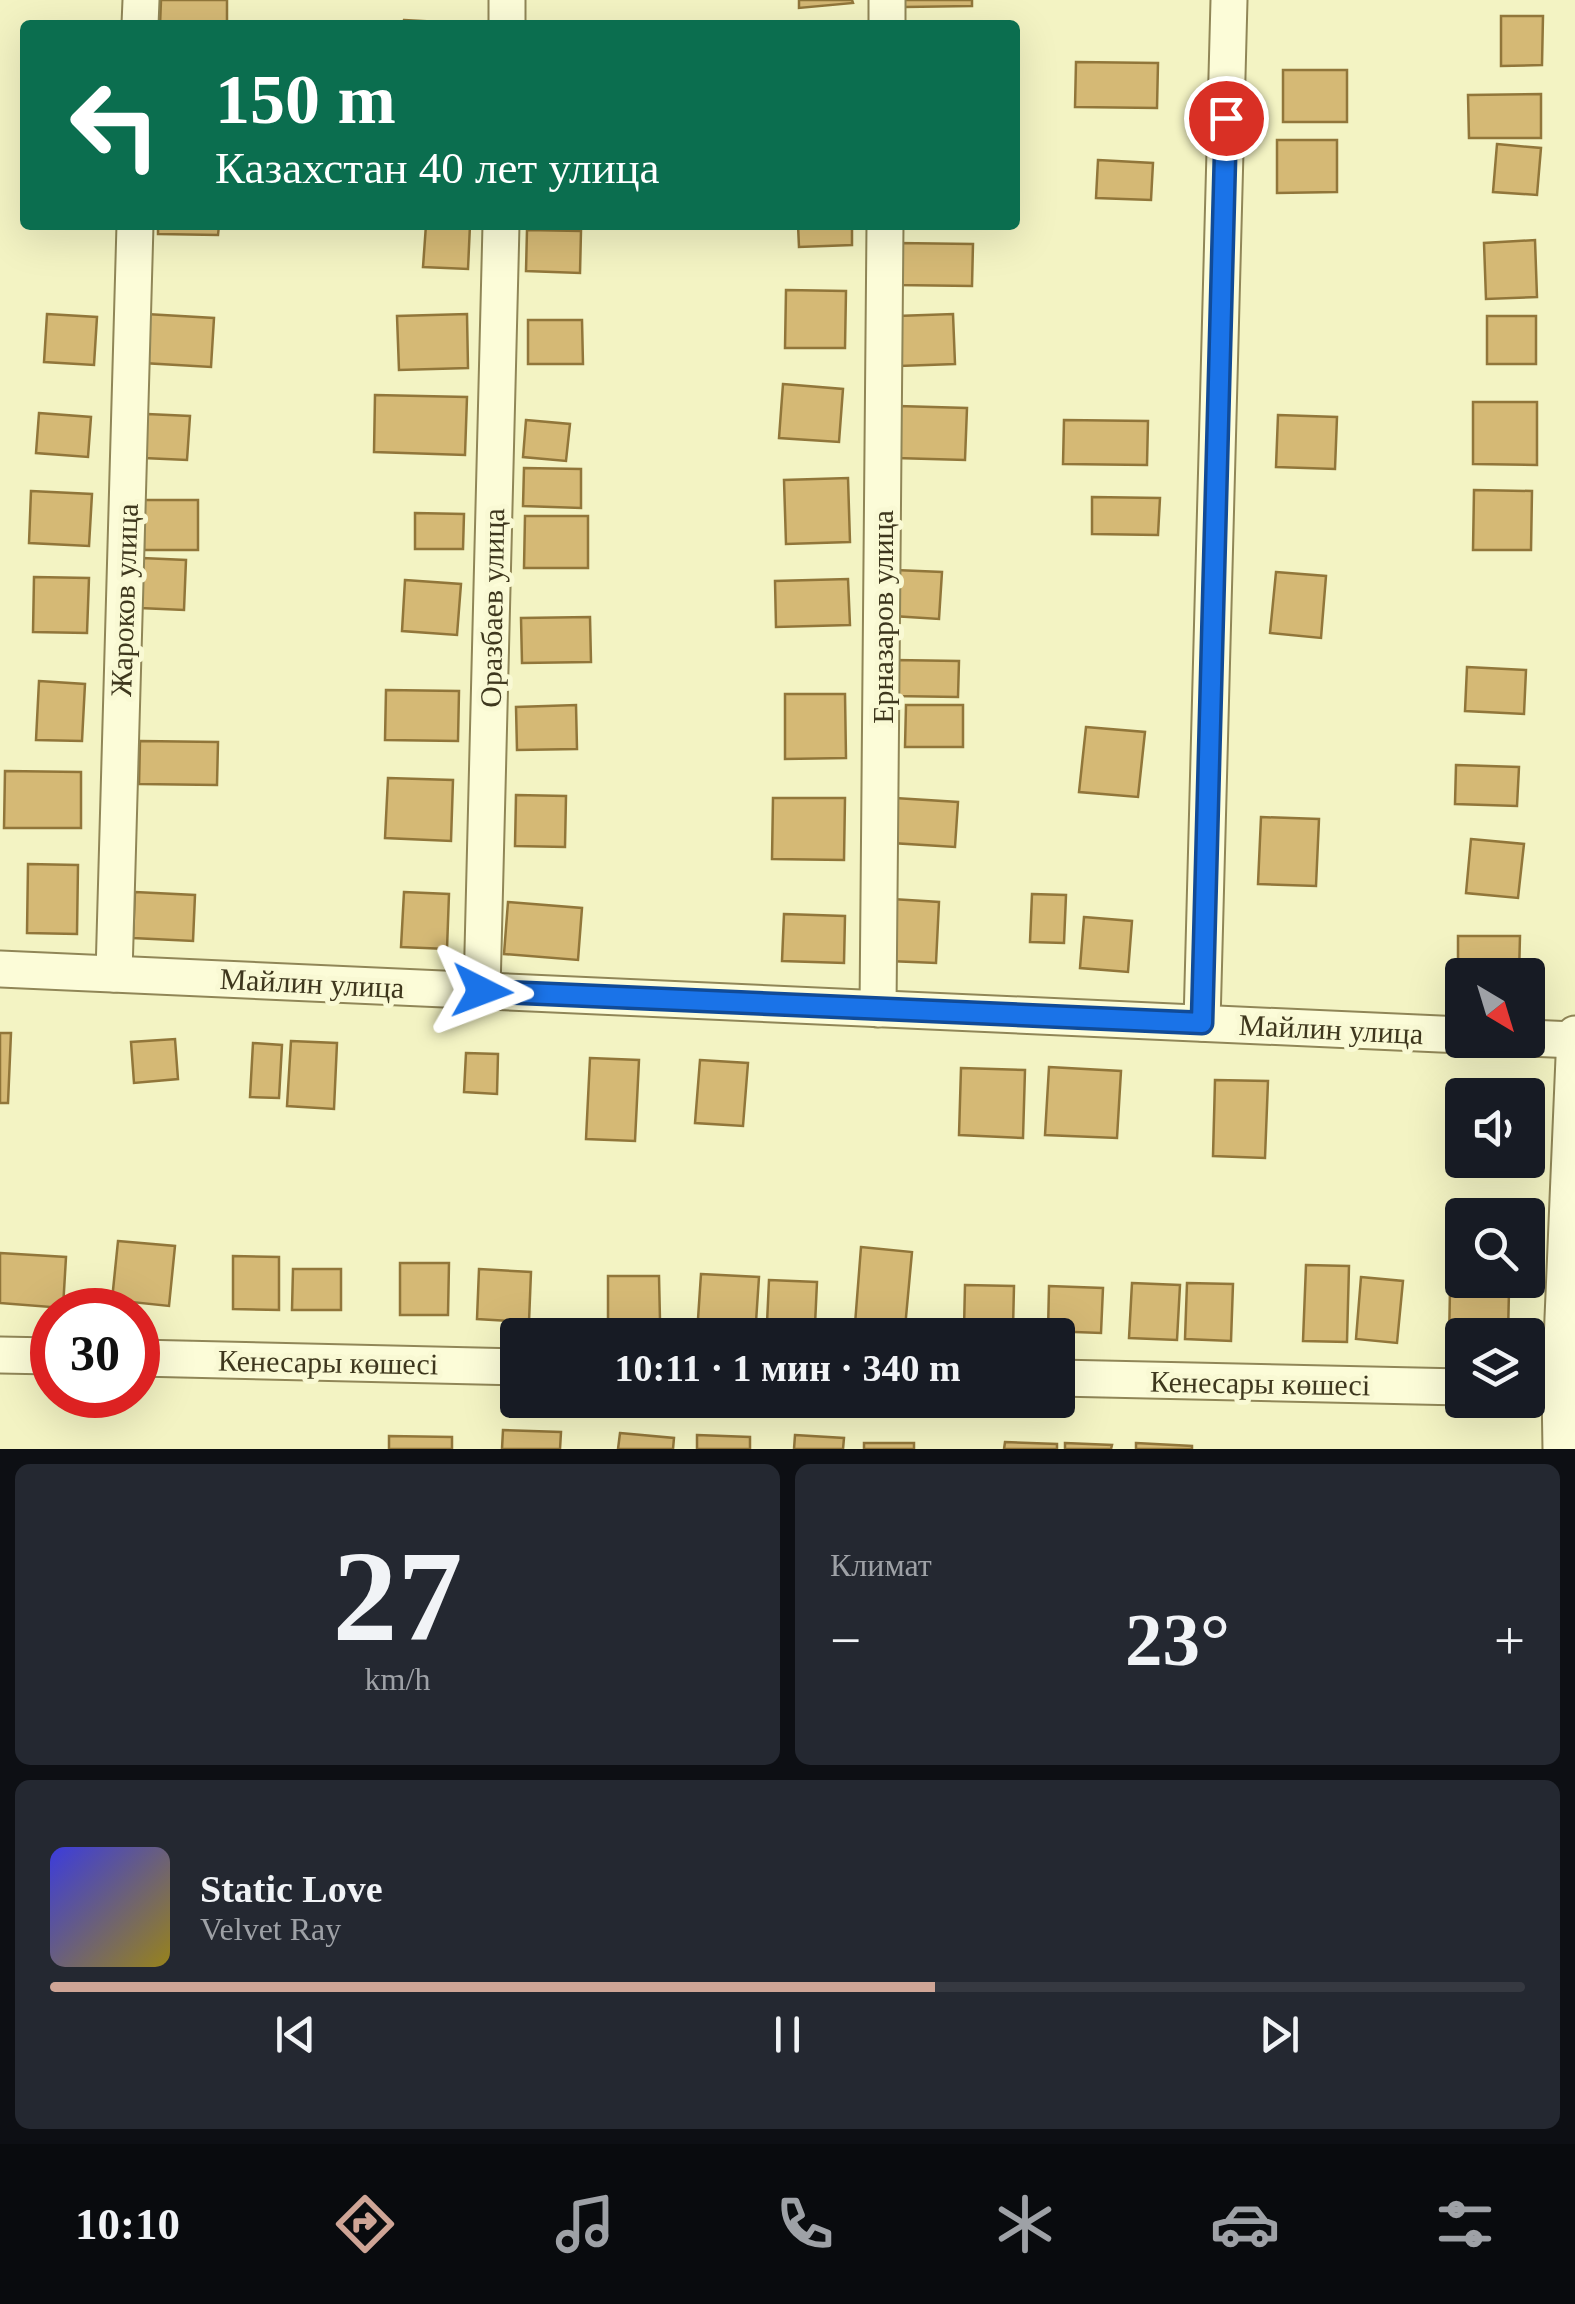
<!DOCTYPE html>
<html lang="ru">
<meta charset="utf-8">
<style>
body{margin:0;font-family:"Times New Roman",serif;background:#242831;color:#f1f3f6;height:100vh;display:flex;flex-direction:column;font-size:38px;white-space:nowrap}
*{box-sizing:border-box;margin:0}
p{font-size:32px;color:#9ea1a6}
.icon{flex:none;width:55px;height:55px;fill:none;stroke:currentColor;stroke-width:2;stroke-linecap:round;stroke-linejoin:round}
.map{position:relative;height:1449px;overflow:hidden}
.details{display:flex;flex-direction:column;gap:15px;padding:15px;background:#0d0f14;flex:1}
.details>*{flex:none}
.top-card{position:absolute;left:20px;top:20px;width:1000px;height:210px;border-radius:10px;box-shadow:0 10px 40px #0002;background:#0b6e4f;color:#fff;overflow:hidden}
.needle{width:65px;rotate:142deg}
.controls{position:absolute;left:1445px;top:958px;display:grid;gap:20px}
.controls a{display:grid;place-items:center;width:100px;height:100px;border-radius:10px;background:#171b24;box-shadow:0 10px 40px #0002;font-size:50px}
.speed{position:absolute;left:30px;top:1288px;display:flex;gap:20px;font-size:50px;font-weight:700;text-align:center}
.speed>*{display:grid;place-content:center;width:130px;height:130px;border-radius:50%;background:#171b24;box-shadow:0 10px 40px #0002;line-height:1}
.speed .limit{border:15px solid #d22;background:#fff;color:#111}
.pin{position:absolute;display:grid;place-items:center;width:85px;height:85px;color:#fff;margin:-42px;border:5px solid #fff;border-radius:50%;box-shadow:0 2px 10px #0007}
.me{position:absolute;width:110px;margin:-55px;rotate:93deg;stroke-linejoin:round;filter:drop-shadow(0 0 8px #0008)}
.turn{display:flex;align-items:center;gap:35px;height:210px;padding:0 30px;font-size:45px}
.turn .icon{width:130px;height:130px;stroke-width:2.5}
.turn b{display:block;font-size:70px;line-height:85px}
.big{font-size:75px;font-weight:700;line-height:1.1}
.details .card{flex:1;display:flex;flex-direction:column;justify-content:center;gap:15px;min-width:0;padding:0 35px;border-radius:15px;background:#242831}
.details .dial{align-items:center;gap:0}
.dial b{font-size:130px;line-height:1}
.song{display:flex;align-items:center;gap:30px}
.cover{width:120px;height:120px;border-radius:15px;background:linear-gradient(135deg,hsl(240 70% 55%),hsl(50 70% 35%))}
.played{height:10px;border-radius:5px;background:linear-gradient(90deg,#cfa596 60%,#363941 60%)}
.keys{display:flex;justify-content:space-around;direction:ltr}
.heat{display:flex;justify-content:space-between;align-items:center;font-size:55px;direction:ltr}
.details .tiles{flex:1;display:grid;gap:15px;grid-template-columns:1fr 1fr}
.card:last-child{grid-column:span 2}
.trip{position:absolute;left:500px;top:1318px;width:575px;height:100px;border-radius:10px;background:#171b24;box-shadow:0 10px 40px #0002;font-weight:700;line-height:100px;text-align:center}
.tabs{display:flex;height:160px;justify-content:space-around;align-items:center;background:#090b0e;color:#9ea1a6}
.tabs .icon{width:70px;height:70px}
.tabs .active{color:#cfa596}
.tabs b{font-size:45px;color:#f1f3f6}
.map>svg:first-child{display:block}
</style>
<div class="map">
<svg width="1575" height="1449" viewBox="0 0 1575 1449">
<rect width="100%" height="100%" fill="#f3f3c3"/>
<g fill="#d5b975" stroke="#91763a" stroke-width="2.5">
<polygon points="161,0 227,0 227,25 160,25"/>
<polygon points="799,0 852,0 853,3 799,8"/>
<polygon points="904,0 972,0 972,6 905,7"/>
<polygon points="1501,16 1543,16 1542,65 1501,66"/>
<polygon points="404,20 476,24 476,25 403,25"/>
<polygon points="40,22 103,23 103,25 40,25"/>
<polygon points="1076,62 1158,63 1157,108 1075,107"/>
<rect x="1283" y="70" width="64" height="52"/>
<polygon points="1541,94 1541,138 1469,138 1468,95"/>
<polygon points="1277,140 1337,140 1337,192 1277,193"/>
<polygon points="1497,144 1541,148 1537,195 1493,192"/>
<polygon points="1098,160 1153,163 1151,200 1096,198"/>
<polygon points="158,225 219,225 218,235 158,234"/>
<polygon points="426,225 470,225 468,269 423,267"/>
<polygon points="798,225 852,225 852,245 799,247"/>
<polygon points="527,230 581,231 580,273 526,271"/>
<polygon points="1535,240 1537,297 1486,299 1484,243"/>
<polygon points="897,243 973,244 972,286 896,285"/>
<polygon points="786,290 846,291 845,348 785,348"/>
<polygon points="47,314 97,317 94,365 44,362"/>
<polygon points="146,314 214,318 211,367 143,363"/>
<polygon points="467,314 468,368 399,370 397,316"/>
<polygon points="953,314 955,364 899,366 897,316"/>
<rect x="1487" y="316" width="49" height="48"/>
<polygon points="528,320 582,320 583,364 528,364"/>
<polygon points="783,384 843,389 839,442 779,438"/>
<polygon points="375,395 467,397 465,455 374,452"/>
<polygon points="1473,402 1537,402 1537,465 1473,464"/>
<polygon points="898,406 967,408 965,460 896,458"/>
<polygon points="39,413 91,417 88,457 36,453"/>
<polygon points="147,414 190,416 187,460 144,458"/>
<polygon points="1278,415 1337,417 1335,469 1276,467"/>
<polygon points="526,420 570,424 566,461 523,457"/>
<polygon points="1064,420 1148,421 1147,465 1063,464"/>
<polygon points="524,468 581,469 581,508 523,506"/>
<polygon points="848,478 850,542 786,544 784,480"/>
<polygon points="1474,490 1532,491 1531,550 1473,550"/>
<polygon points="31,491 92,494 89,546 29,543"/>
<polygon points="1092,497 1160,498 1158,535 1092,534"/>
<rect x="144" y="500" width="54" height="50"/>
<polygon points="415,513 464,514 463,549 415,549"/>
<polygon points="525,516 588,516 588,568 524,568"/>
<polygon points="142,558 186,560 184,610 140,608"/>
<polygon points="895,570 942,572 939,619 893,616"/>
<polygon points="1276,572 1326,576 1321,638 1270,633"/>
<polygon points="34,577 89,578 87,633 33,632"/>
<polygon points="848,579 850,625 776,627 775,581"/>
<polygon points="405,580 461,584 457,635 402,631"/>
<polygon points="590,617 591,662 522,663 521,618"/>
<polygon points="894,660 959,661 958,697 894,696"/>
<polygon points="1467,667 1526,670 1524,714 1465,711"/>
<polygon points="39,681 85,684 82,741 36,740"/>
<polygon points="386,690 459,691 458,741 385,740"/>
<polygon points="785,694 845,694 846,758 785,759"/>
<polygon points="576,705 577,749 517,750 516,707"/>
<polygon points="906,705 963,705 963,747 905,747"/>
<polygon points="1086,727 1145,732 1138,797 1079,792"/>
<polygon points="140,741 218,742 217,785 139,784"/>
<polygon points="1456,765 1519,767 1517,806 1455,804"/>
<polygon points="5,771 81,772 81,828 4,828"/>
<polygon points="388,778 453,780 451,841 385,838"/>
<polygon points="516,795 566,796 565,847 515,846"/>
<polygon points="773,798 845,798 844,860 772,859"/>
<polygon points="895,798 958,802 955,847 892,843"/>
<polygon points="1261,817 1319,819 1316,886 1258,884"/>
<polygon points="1471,839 1524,844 1518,898 1466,893"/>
<polygon points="28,864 78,865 77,934 27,933"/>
<polygon points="135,892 195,895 193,941 133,938"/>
<polygon points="404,892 449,894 447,949 401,947"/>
<polygon points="1032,894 1066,895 1064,943 1030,942"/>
<polygon points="892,899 939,902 936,963 889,961"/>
<polygon points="508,902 582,908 578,960 504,954"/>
<polygon points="784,914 845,916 844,963 782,961"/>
<polygon points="1084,917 1132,921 1128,972 1080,968"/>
<polygon points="1458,936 1520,936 1519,975 1462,975 1462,981 1458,981"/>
<polygon points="0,1033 11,1033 8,1103 0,1103"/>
<polygon points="175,1039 178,1079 134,1083 131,1042"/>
<polygon points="291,1041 337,1043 334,1109 287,1106"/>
<polygon points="253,1043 282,1045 279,1098 250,1097"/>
<polygon points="466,1053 498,1054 497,1094 464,1092"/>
<polygon points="590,1058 639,1060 635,1141 586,1139"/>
<polygon points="700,1060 748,1063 743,1126 695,1123"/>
<polygon points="1049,1067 1121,1071 1117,1138 1045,1135"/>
<polygon points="961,1068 1025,1070 1023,1138 959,1135"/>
<polygon points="1215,1080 1268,1081 1265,1158 1213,1156"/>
<polygon points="1515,1088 1515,1095 1462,1095 1462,1144 1452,1144 1450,1091"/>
<polygon points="118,1241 175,1246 169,1306 112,1300"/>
<polygon points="861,1247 912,1252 905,1328 855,1324"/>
<polygon points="0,1253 66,1257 63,1308 0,1303"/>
<polygon points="233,1256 279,1257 279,1310 233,1309"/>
<polygon points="400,1263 449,1263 448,1315 400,1315"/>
<polygon points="1306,1265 1349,1266 1347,1342 1303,1341"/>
<polygon points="293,1269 341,1269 341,1310 292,1310"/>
<polygon points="479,1269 531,1272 529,1322 477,1319"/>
<polygon points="701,1274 759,1277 756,1322 698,1319"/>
<polygon points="608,1276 659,1276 660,1320 608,1320"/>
<polygon points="1361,1277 1403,1281 1397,1343 1356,1339"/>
<polygon points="769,1280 817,1282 815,1325 767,1323"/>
<polygon points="1132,1283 1180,1285 1177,1340 1129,1338"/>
<polygon points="1187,1283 1233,1284 1231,1341 1185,1339"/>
<polygon points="965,1285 1014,1286 1013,1328 964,1328"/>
<polygon points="1049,1286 1103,1288 1101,1333 1048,1331"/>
<polygon points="1450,1289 1509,1290 1508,1335 1462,1335 1462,1343 1449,1343"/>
<polygon points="503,1430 561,1432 560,1449 502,1449"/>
<polygon points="620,1433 674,1438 673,1449 618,1449"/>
<polygon points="697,1435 750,1437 750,1449 697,1449"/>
<polygon points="795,1435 844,1438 843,1449 794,1449"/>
<polygon points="389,1436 452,1437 452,1449 389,1449"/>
<polygon points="1005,1442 1057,1444 1057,1449 1004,1449"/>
<rect x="864" y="1443" width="50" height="6"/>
<polygon points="1065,1443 1112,1445 1111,1449 1065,1449"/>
<polygon points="1136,1443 1192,1446 1192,1449 1136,1449"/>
</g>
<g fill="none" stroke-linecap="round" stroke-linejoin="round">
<g stroke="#908657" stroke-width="39">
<g id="street">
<polyline points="140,25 141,0"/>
<polyline points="507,25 507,0"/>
<polyline points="887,25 887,0"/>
<polyline points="0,969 1462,1035"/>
<polyline points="114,974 135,225"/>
<polyline points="482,991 501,225"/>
<polyline points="878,1009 885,225"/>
<polyline points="1202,1023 1229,0"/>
<polyline points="1528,1038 1575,1040"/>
<polyline points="0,1355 52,1356"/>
<polyline points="138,1358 518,1367"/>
<polyline points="1058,1378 1462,1387"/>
<polyline points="1528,1389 1560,1389"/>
<polyline points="1561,1449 1560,1389 1575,1034"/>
</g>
</g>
<use href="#street" stroke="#fcfcd8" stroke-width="35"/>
</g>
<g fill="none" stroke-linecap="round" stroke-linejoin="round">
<g stroke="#114b97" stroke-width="25">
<polyline id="route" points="482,991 1202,1023 1226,118"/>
</g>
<use href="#route" stroke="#1a73e8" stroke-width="18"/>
</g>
<g text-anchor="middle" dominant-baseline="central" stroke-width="10" stroke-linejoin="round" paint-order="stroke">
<g font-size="30" fill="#3e371d" stroke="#f9f9d4">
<text transform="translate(124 600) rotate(-88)">Жароков улица</text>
<text transform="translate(492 608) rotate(-89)">Оразбаев улица</text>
<text transform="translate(882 617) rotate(-90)">Ерназаров улица</text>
<text transform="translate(312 983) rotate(3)">Майлин улица</text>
<text transform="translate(1331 1029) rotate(3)">Майлин улица</text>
<text transform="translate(328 1362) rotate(1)">Кенесары көшесі</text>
<text transform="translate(1260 1383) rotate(1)">Кенесары көшесі</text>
</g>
</g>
</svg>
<div class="controls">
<a><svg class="needle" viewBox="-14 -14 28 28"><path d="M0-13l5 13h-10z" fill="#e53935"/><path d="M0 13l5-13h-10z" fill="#9ea1a6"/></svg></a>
<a><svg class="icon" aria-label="sound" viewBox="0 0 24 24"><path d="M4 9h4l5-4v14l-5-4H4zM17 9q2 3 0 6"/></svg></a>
<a><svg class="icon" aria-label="search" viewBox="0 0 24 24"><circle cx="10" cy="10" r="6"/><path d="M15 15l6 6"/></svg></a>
<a><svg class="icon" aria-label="layers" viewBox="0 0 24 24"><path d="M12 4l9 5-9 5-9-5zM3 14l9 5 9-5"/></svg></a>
</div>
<div class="speed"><div class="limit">30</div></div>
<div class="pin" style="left:1226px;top:118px;background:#d93025"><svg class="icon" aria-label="arrive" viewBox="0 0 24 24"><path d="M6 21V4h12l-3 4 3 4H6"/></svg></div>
<svg class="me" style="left:482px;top:991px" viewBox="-20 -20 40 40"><path d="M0-17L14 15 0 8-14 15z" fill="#1a73e8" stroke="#fff" stroke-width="4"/></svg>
<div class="trip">10:11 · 1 мин · 340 m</div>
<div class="top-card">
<div class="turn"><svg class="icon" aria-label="left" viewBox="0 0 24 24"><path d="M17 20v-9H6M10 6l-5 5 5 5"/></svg><div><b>150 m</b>Казахстан 40 лет улица</div></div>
</div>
</div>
<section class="details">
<div class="tiles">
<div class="card dial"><b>27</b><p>km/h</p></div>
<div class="card"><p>Климат</p>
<div class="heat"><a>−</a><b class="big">23°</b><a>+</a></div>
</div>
<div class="card">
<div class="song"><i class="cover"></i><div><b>Static Love</b><p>Velvet Ray</p></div></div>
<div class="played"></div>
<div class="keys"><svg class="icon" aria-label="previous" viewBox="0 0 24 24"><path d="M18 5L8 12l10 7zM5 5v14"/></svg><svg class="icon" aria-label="pause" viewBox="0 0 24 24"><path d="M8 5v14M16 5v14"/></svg><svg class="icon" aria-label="next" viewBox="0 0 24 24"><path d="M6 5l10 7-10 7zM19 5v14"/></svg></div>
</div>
</div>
</section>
<nav class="tabs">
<b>10:10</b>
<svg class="icon active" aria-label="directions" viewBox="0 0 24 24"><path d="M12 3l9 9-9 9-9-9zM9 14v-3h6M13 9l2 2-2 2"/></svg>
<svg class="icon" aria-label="music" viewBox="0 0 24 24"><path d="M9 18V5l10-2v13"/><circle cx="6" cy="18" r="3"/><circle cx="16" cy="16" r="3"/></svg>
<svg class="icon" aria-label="phone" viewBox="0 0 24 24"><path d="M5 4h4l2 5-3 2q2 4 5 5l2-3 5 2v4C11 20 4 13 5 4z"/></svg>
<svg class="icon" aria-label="climate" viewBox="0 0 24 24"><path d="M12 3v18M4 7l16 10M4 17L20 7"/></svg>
<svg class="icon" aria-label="car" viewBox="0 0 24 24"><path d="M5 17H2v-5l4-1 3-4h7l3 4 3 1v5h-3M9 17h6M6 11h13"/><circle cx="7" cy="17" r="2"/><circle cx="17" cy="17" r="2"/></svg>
<svg class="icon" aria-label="filters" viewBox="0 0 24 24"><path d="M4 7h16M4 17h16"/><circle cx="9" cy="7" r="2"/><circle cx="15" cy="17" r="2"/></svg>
</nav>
